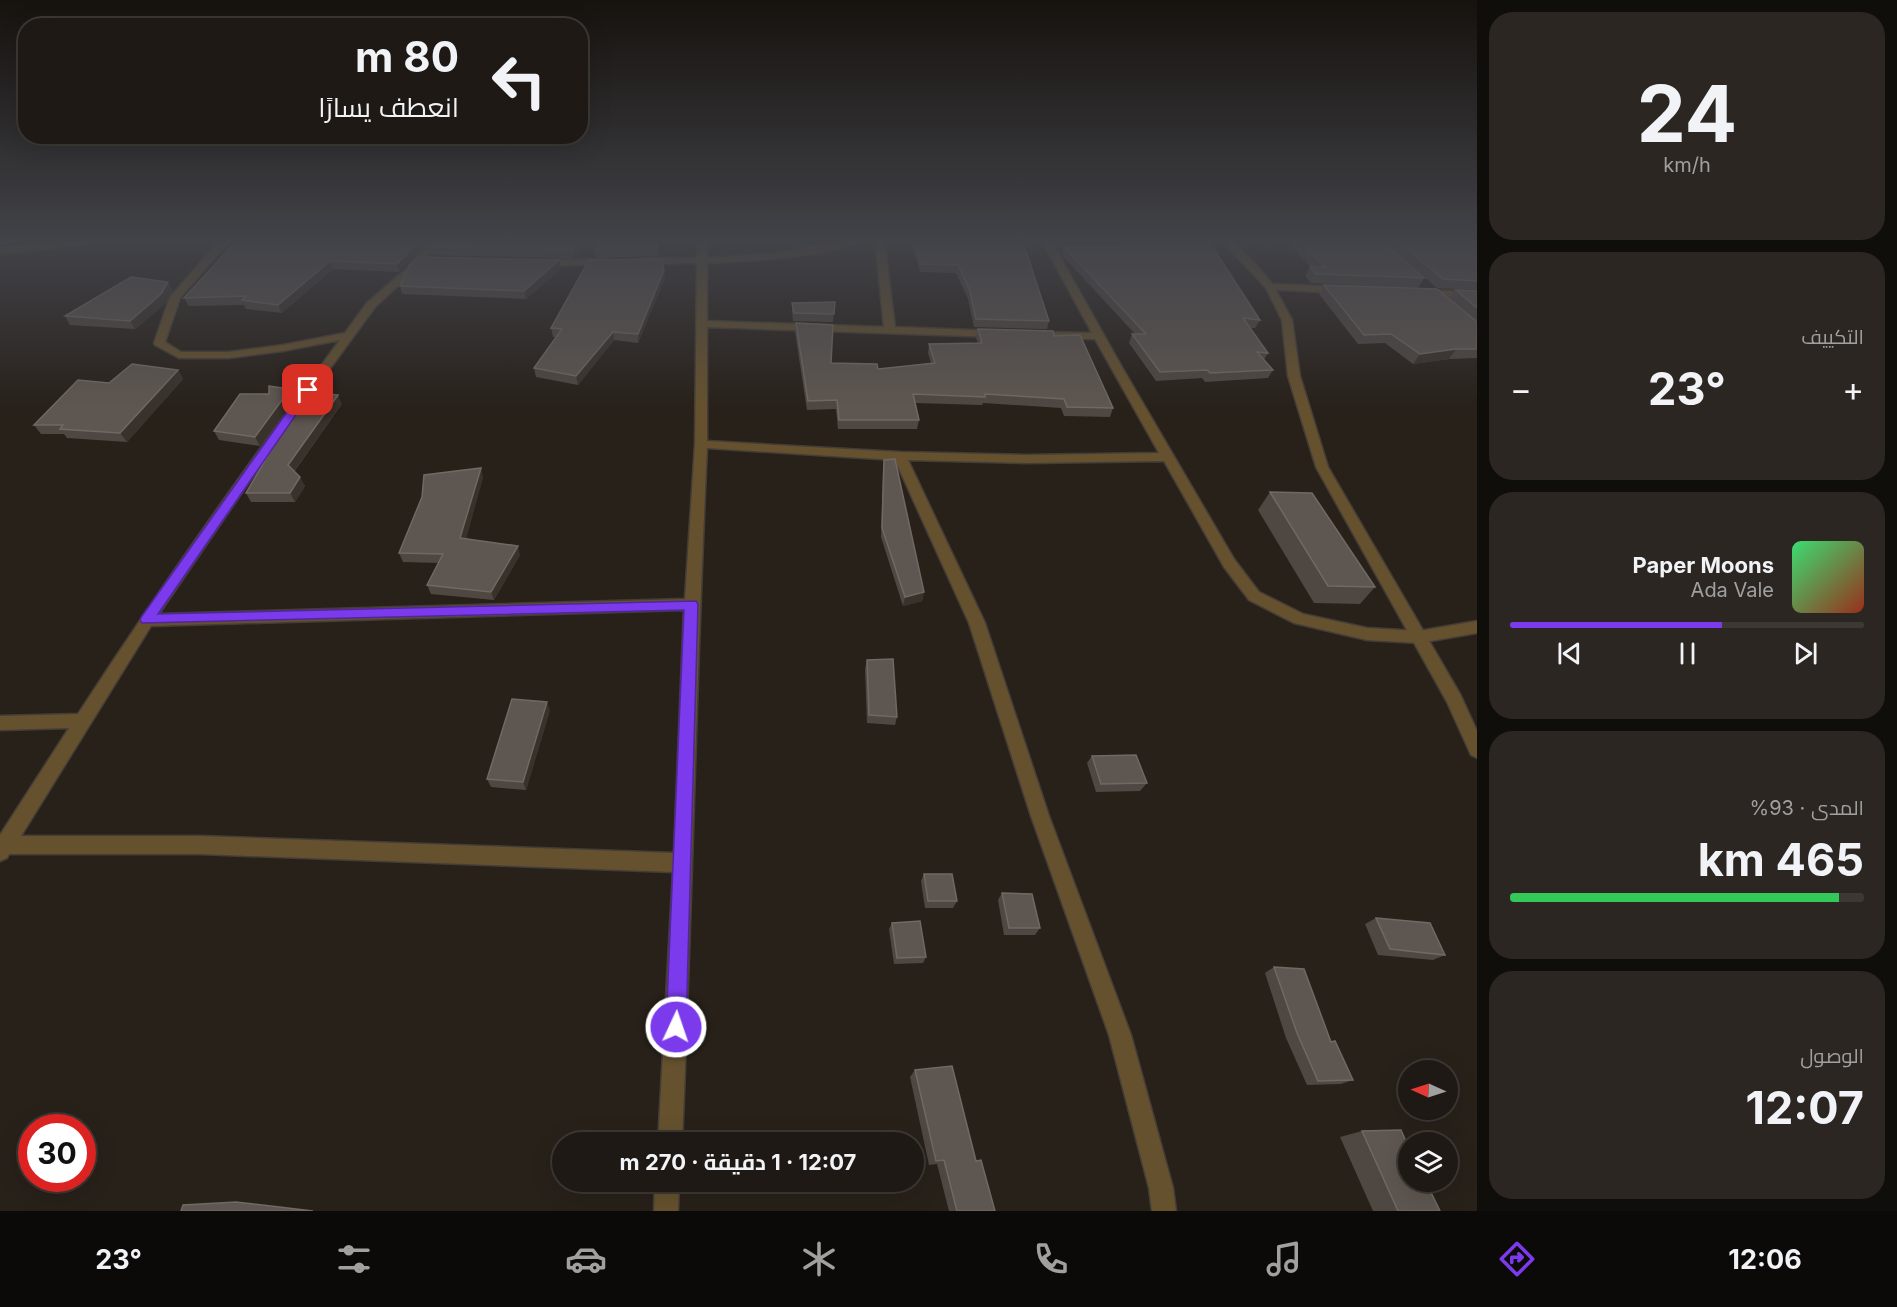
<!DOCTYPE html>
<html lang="ar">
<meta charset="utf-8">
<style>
body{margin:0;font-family:Inter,Cairo,sans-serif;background:#2b2622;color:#f1f3f6;direction:rtl;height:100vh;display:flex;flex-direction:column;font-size:22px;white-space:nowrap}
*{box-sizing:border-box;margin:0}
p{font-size:20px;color:#a1a0a0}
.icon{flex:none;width:33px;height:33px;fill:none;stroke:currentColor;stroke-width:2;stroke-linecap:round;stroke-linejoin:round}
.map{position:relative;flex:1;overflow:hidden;direction:ltr}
.details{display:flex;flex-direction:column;gap:12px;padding:12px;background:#100e0b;width:420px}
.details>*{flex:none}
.top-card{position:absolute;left:18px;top:18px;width:570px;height:126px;border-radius:24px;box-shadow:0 6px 24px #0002,0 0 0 2px #3c3834;direction:rtl;background:#1e1914;color:#f1f3f6;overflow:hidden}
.needle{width:39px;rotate:273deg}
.controls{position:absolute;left:1398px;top:1060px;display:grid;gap:12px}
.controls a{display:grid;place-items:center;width:60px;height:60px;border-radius:50%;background:#1e1914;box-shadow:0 6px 24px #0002,0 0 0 2px #3c3834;font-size:30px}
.speed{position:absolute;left:18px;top:1114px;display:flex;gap:12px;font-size:30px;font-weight:700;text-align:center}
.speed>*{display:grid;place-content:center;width:78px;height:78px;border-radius:50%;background:#1e1914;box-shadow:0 6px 24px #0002,0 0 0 2px #3c3834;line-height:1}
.speed .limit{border:9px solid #d22;background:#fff;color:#111}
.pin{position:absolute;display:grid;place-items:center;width:51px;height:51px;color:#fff;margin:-26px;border-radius:12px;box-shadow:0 3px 9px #0006}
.me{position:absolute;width:66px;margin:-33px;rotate:3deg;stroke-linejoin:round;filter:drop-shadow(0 0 4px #0008)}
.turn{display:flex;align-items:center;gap:21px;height:126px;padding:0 30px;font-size:27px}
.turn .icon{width:78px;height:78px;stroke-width:2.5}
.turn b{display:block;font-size:42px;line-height:51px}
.big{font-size:45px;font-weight:700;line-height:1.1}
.details .widget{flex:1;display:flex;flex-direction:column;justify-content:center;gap:9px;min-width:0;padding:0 21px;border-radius:24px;background:#2b2622}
.details .dial{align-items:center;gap:0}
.dial b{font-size:78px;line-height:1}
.song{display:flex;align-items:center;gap:18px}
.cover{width:72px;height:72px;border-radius:9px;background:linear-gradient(135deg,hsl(140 70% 55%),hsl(10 70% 35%))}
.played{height:6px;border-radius:3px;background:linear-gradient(90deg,#7c3aed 60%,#3c3834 60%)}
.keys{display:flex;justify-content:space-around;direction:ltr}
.heat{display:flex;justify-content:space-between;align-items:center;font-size:33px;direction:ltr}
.charge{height:9px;border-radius:4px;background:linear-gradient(90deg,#34c759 93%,#3c3834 0)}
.trip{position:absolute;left:552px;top:1132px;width:372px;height:60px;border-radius:30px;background:#1e1914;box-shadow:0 6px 24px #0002,0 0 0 2px #3c3834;font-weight:700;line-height:60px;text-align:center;direction:rtl}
.tab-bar{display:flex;height:96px;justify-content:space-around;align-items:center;background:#0c0a08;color:#a1a0a0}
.tab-bar .icon{width:42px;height:42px}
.tab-bar .active{color:#7c3aed}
.tab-bar b{font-size:27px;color:#f1f3f6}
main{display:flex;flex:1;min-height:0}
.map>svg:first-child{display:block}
</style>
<main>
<section class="details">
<div class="widget dial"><b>24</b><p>km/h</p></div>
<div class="widget"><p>التكييف</p>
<div class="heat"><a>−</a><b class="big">23°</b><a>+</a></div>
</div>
<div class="widget">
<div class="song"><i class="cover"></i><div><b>Paper Moons</b><p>Ada Vale</p></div></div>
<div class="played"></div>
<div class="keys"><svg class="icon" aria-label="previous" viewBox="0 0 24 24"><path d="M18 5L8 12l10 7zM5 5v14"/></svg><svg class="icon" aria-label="pause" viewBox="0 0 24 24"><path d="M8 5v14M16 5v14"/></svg><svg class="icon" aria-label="next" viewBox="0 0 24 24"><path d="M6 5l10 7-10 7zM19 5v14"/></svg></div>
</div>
<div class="widget"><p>المدى · 93%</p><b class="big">465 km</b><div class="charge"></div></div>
<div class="widget"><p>الوصول</p><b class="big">12:07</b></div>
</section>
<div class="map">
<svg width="1477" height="1211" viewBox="0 0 1477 1211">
<rect width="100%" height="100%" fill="#28211a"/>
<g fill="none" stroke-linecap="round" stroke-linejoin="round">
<g stroke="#443d37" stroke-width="3">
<g id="minor">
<polygon points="84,239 109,239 104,242 0,254 0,248"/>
<path d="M 221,239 L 231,239 L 180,298 L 165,342 L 181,352 L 229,352 L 283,345 L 345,333 L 367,303 L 405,270 L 431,239 L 440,239 L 411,274 L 375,307 L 277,441 L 159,614 L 685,599 L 695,444 L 697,263 L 643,264 L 638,261 L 643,258 L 697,258 L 698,239 L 707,239 L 707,258 L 778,253 L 848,239 L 862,239 C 836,257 740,262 707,263 L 707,321 L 884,327 L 875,239 L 884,239 L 895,327 L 997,331 L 1002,334 L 997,337 L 707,327 L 707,441 L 900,452 L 1026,455 L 1159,453 L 1095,339 L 1036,338 L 1031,335 L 1036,332 L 1092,333 L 1041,239 L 1050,239 L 1123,369 L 1234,559 L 1259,592 L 1303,614 L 1367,628 L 1419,631 L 1477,621 L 1477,633 L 1419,643 L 1367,640 L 1294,623 L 1249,600 L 1224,567 L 1164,461 L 1026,463 L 908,460 L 985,623 L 1049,816 L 1131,1035 L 1173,1188 L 1176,1211 L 1152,1211 L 1149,1188 L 1109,1035 L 1031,816 L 969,623 L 895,460 L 707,448 C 696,680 692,911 682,1143 L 658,1143 L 673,872 L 200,854 L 9,854 L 7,858 L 0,861 L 0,835 L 69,728 L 0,730 L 0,716 L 78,714 C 161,586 249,462 340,340 L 283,351 L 229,358 L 179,358 L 155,345 L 154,343 L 170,297 ZM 684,610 L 674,853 L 200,836 L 21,836 L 151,626 Z"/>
<polygon points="607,259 612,262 610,264 542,266 537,263 542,260"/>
<polygon points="1270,284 1342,287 1347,290 1342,293 1267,289 1267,285"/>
<polygon points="1423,290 1477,292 1477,298 1419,295 1418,293"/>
<polygon points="655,1182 679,1182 678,1211 654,1211"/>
</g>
</g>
<g stroke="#443d37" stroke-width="3">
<polygon id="tertiary" points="1220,239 1229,239 1254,262 1273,285 1292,320 1300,376 1328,467 1460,694 1477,731 1477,758 1471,755 1447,702 1316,467 1288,376 1282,320 1266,288"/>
</g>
<use href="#minor" fill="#65512e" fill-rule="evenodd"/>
<use href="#tertiary" fill="#65512e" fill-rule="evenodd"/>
</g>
<g fill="#4f4741">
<polygon points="0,239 15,239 10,244 0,245"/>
<polygon points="238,239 429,239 399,272 333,269 282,313 246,309 244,305 189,306 184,298"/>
<polygon points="595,239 573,258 430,255 427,247"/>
<polygon points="910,239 1022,239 1049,321 1047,329 974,327 968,299 956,273 920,272"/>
<polygon points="1284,239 1477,239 1477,290 1437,288 1384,243 1424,278 1418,288 1311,283 1305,276 1310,267 1311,267"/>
<polygon points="1064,247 1260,320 1255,328 1250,328 1268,353 1264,360 1273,370 1268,378 1205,382 1202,378 1156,381 1129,343 1132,334 1135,334 1062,255"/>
<polygon points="658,248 659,256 596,258 594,249"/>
<polygon points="561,269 526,299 402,294 400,286"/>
<polygon points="664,270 665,278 638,343 614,340 578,385 536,377 534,368 556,337 553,337 551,328"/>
<polygon points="1324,285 1449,299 1456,290 1477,291 1477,358 1449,359 1413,364 1385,343 1358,344 1319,294"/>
<polygon points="173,290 166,303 135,329 70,325 65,316"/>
<polygon points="835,302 833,322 793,321 792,312 792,303"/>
<polygon points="796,323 831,363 878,369 931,363 928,353 929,344 978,343 976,338 978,329 1054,336 1113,408 1110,417 1064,416 1061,408 983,403 982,405 915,403 919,420 917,429 838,429 836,409 807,410 795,332"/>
<polygon points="178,370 183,379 127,442 67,438 64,434 41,434 34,425 109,383"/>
<polygon points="290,389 295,397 260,446 219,440 214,431 269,394"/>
<polygon points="342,404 294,472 305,486 295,502 251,502 246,493 285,426 283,422"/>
<polygon points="884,460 924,592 922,601 903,606 881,537 883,469"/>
<polygon points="483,477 466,538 520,555 494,600 431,594 427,585 439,563 403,562 399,553"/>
<polygon points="1270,492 1375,587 1360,604 1314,603 1258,510"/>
<polygon points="867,660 897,717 895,725 867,723 865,669"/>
<polygon points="550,710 526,790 491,787 487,779"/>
<polygon points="1092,756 1147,783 1140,791 1096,792 1087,763"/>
<polygon points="924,874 957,901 953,908 925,908 921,881"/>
<polygon points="1002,893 1040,928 1035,935 1004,935 998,900"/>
<polygon points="1376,918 1445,955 1433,960 1378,955 1365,924"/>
<polygon points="892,923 926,957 923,963 894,964 889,929"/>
<polygon points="1274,967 1331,1042 1353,1080 1341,1084 1307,1085 1286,1038 1265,973"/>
<polygon points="915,1070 976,1161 995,1211 949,1211 937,1164 929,1165 910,1077"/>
<polygon points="1362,1131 1440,1211 1373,1211 1340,1137"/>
</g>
<g fill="#39322b">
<polygon points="6,239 15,239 10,244"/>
<polygon points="420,239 429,239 399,272 397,264"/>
<polygon points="585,239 595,239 573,258 572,250"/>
<polygon points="559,260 561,269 526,299 524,291"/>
<polygon points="330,261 333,269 282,313 278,305"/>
<polygon points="664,270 665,278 638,343 638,334"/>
<polygon points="168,282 173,290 166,303 135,329 130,321"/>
<polygon points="613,332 614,340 578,385 576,376"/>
<polygon points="1456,349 1449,359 1413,364 1420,354"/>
<polygon points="178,370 183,379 127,442 120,433"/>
<polygon points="290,389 295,397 260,446 255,437"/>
<polygon points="338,395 342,404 292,474 288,465"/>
<polygon points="291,416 287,431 283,422"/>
<polygon points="481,468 483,477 464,547 460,538"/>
<polygon points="300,477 305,486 295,502 290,493"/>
<polygon points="518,546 520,555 494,600 491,592"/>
<polygon points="924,592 922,601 903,606 905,597"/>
<polygon points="547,702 550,710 526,790 523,782"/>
</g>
<g fill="#5e5650" stroke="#706963" stroke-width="1.5">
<polygon points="238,239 420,239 397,264 330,261 278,305 242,300 246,296 184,298"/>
<polygon points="434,239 585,239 572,250 427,247"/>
<polygon points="600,239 655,239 658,248 594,249"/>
<polygon points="913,239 1022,239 1049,321 976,319 970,291 958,265 921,264"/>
<polygon points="1297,239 1379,239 1424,278 1316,274 1310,267 1325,267"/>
<polygon points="1395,239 1477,239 1477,281 1443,279"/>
<polygon points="1210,243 1260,320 1243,318 1268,353 1257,352 1273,370 1210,373 1207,370 1160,372 1132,334 1146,334 1064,247"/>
<polygon points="418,257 559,260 524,291 400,286 410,265"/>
<polygon points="661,259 664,270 638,334 613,332 576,376 534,368 562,329 551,328 589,260"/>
<polygon points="131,277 168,282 161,294 130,321 65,316"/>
<polygon points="1324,285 1437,289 1477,322 1477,349 1456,349 1420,354 1391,334 1364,335"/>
<polygon points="1456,290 1477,291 1477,308"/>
<polygon points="835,302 834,314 794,313 792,303"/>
<polygon points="796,323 833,325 831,363 877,364 878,369 935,363 929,344 982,343 978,329 1053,331 1054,336 1080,335 1113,408 1067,407 1064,399 985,394 985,397 913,394 919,420 839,420 837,400 808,401"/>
<polygon points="132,364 178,370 120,433 60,429 63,425 34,425 78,380 109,383"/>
<polygon points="269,386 290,389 255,437 214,431 240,394 269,394"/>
<polygon points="306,391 338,395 288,465 300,477 290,493 246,493 291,416 283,422"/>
<polygon points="895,459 924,592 905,597 882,528 884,460"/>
<polygon points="481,468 460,538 518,546 491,592 427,585 443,554 399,553 422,497 424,475"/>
<polygon points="1270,492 1312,493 1375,587 1328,586"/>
<polygon points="893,659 897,717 869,715 867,660"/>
<polygon points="512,699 547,702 523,782 487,779"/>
<polygon points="1136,755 1147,783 1101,784 1092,756"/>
<polygon points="924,874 952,874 957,901 928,901"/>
<polygon points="1002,893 1032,894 1040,928 1009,928"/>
<polygon points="1376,918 1430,923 1445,955 1390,949"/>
<polygon points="920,921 926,957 897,958 892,923"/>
<polygon points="1274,967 1304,969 1331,1042 1335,1041 1353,1080 1318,1081 1297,1033"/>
<polygon points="952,1066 976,1161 981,1160 995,1211 957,1211 944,1160 936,1161 915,1070"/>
<polygon points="1401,1130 1408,1146 1408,1182 1426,1182 1440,1211 1398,1211 1362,1131"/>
<polygon points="236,1202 313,1211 181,1211 183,1205"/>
</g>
<linearGradient id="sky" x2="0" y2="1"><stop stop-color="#16120e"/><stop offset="0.59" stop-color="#424349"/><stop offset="1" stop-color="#424349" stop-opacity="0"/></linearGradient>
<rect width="1477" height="408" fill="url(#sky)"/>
<polygon fill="#7c3aed" stroke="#51269a" stroke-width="1.5" points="308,387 313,390 158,614 696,601 698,604 686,1027 683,1034 676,1037 669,1034 666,1027 684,610 142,623 140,620 142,616 304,388"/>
</svg>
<div class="controls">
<a><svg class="needle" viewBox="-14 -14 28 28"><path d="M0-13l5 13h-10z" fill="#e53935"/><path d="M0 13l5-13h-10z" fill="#a1a0a0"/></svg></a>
<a><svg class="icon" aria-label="layers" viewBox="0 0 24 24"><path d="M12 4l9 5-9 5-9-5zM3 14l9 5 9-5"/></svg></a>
</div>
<div class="speed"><div class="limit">30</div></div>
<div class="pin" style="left:308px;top:390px;background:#d93025"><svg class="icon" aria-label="arrive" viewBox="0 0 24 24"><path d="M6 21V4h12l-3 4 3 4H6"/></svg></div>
<svg class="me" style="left:676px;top:1027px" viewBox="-20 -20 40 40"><circle r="17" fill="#7c3aed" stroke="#fff" stroke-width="3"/><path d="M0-11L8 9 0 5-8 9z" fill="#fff"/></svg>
<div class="trip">12:07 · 1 دقيقة · 270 m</div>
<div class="top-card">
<div class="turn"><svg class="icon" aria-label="left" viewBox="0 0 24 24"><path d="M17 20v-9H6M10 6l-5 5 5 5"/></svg><div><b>80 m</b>انعطف يسارًا</div></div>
</div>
</div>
</main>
<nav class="tab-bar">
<b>12:06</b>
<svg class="icon active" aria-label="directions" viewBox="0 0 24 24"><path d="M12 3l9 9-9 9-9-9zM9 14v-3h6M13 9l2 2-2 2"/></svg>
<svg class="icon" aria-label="music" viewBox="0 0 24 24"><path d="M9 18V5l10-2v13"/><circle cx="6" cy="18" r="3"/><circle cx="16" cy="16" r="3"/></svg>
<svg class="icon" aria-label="phone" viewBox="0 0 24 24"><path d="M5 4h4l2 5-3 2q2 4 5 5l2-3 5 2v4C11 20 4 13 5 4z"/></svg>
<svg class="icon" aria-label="climate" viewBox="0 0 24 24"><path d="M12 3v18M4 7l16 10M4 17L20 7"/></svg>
<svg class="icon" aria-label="car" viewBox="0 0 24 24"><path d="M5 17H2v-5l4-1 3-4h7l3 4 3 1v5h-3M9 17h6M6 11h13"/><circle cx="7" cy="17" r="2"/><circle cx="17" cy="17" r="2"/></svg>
<svg class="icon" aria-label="filters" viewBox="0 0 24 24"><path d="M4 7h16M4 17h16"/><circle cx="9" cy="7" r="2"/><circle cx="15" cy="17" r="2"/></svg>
<b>23°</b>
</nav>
